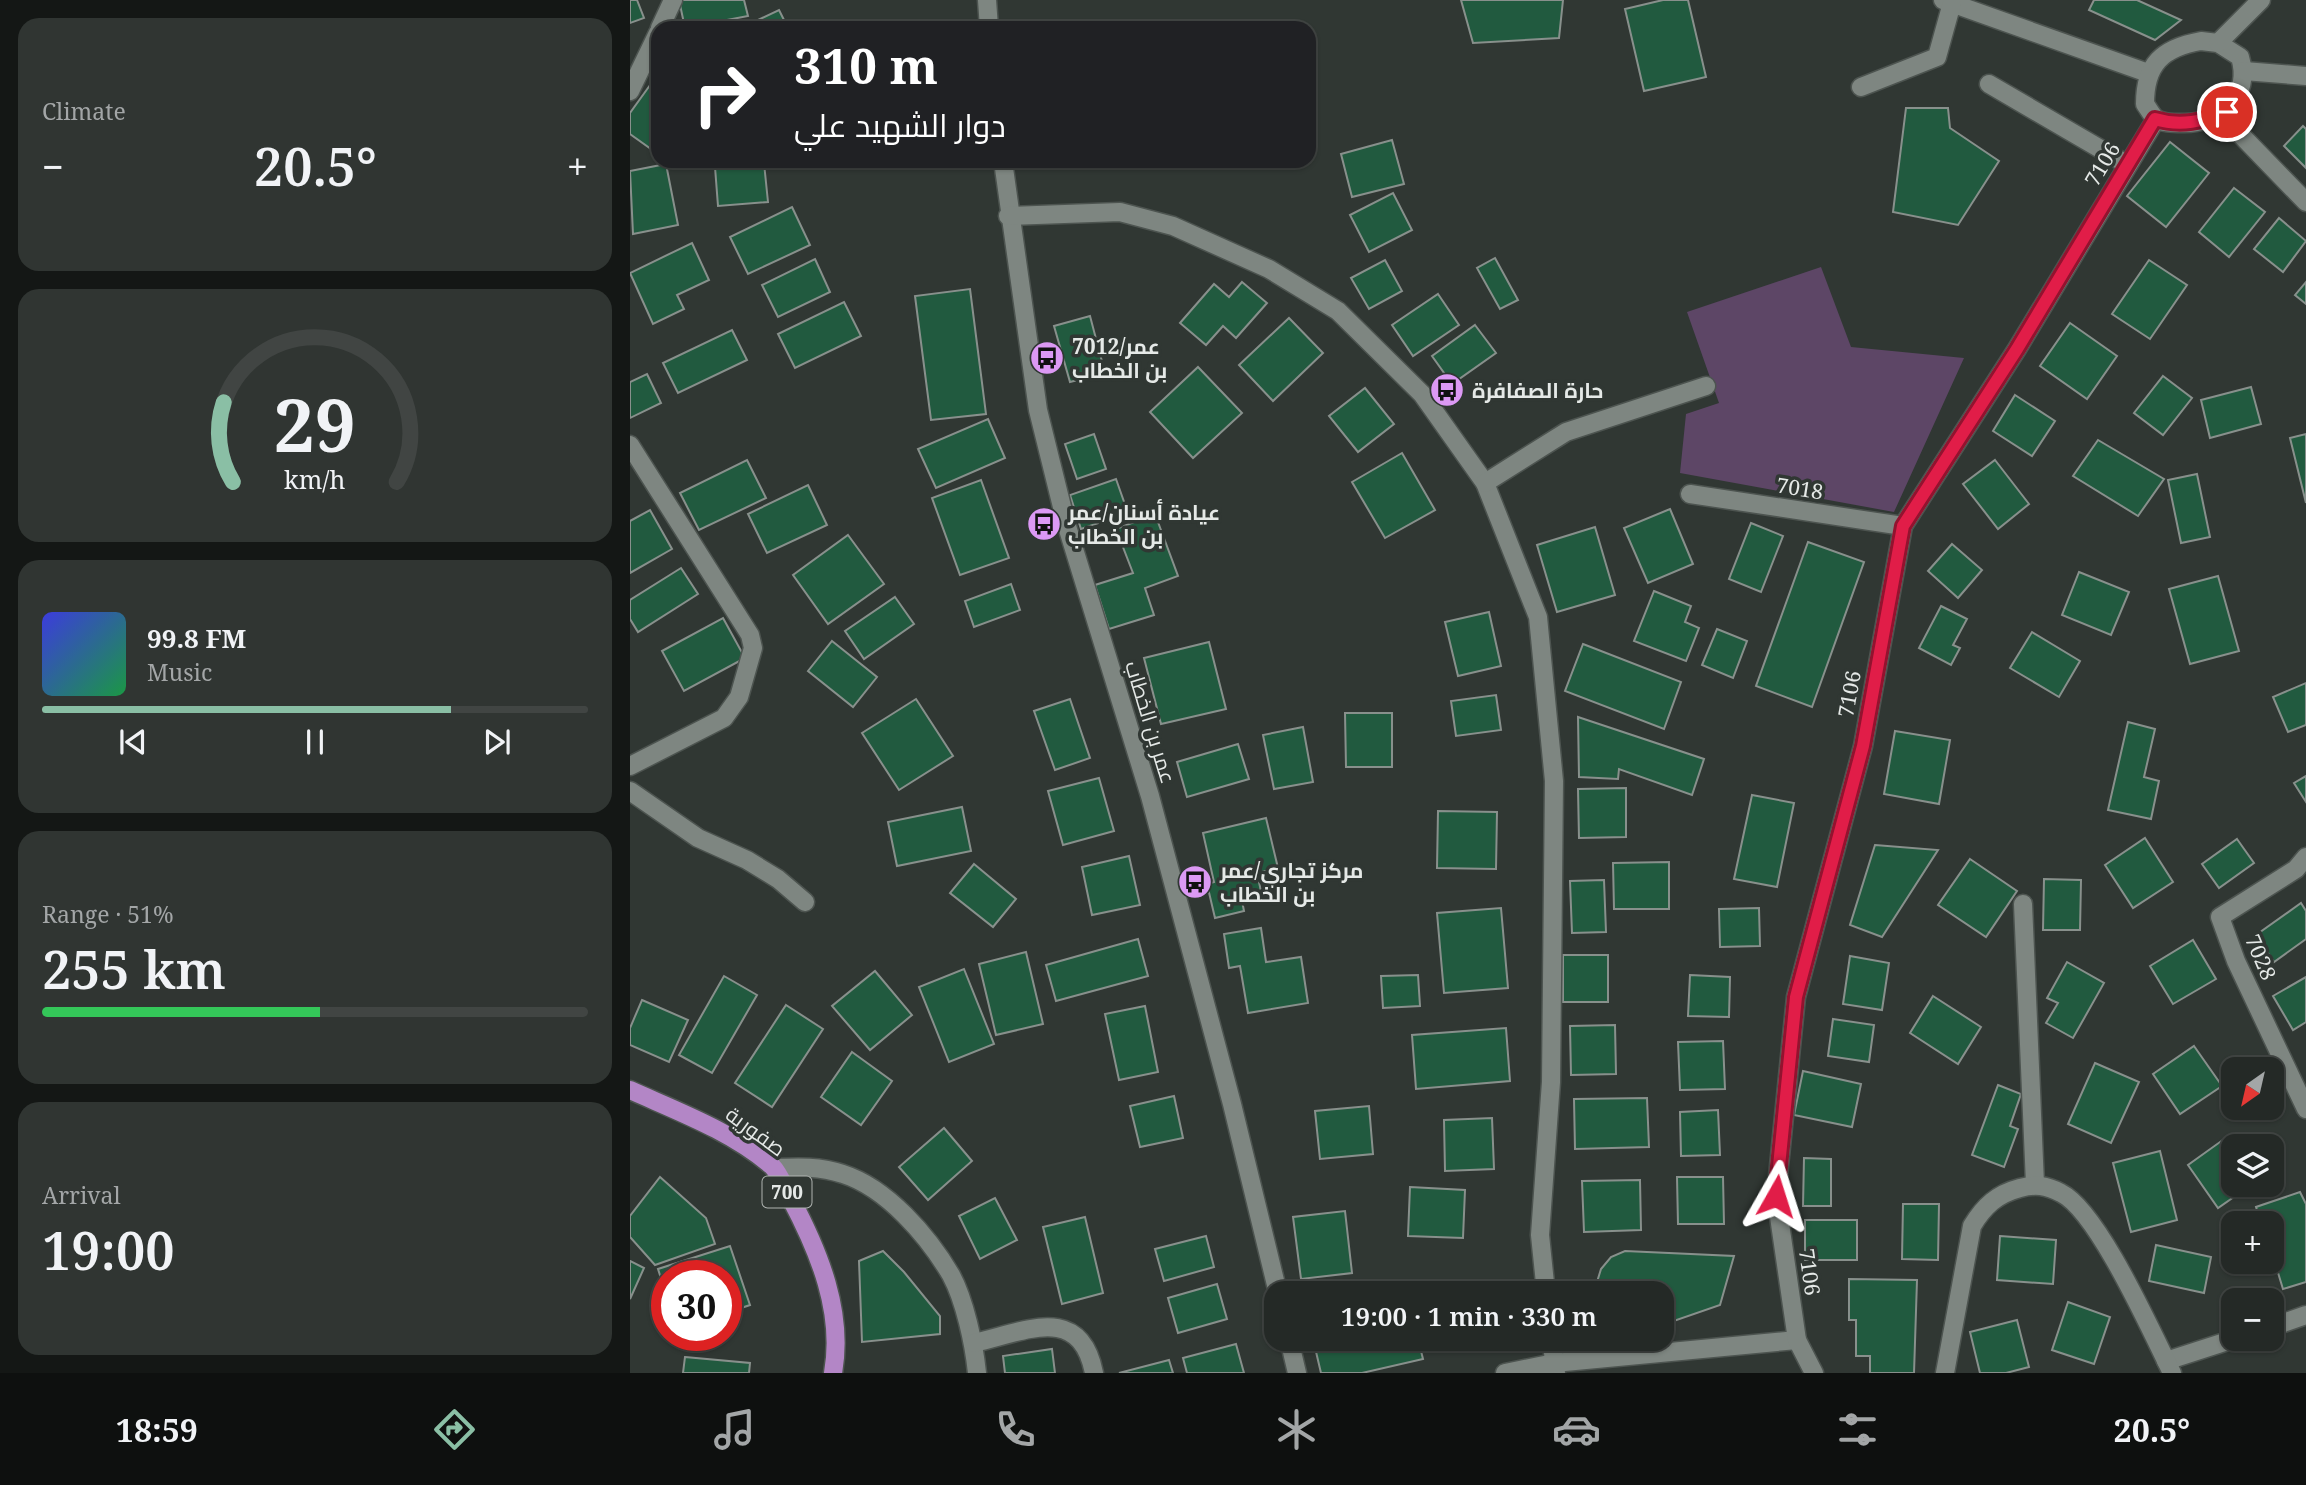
<!DOCTYPE html>
<meta charset="utf-8">
<style>
body{margin:0;font-family:"Noto Serif",Cairo,serif;background:#303532;color:#f1f3f6;height:100vh;display:flex;flex-direction:column;font-size:26px;white-space:nowrap}
*{box-sizing:border-box;margin:0}
p{font-size:23px;color:#a3a6a7}
.icon{flex:none;width:38px;height:38px;fill:none;stroke:currentColor;stroke-width:2;stroke-linecap:round;stroke-linejoin:round}
.map{position:relative;flex:1;overflow:hidden}
.panel{display:flex;flex-direction:column;gap:18px;padding:18px;background:#141715;width:630px}
.panel>*{flex:none}
.top-card{position:absolute;left:21px;top:21px;width:665px;height:147px;border-radius:21px;box-shadow:0 2px 5px #0004,0 0 0 2px #414543;background:#202124;color:#fff;overflow:hidden}
.needle{width:46px;rotate:214deg}
.buttons{position:absolute;left:1591px;top:1057px;display:grid;gap:14px}
.buttons a{display:grid;place-items:center;width:63px;height:63px;border-radius:14px;background:#242926;box-shadow:0 2px 5px #0004,0 0 0 2px #414543;font-size:35px}
.speed{position:absolute;left:21px;top:1260px;display:flex;gap:14px;font-size:35px;font-weight:700;text-align:center}
.speed>*{display:grid;place-content:center;width:91px;height:91px;border-radius:50%;background:#242926;box-shadow:0 2px 5px #0004,0 0 0 2px #414543;line-height:1}
.speed .limit{border:10px solid #d22;background:#fff;color:#111}
.pin{position:absolute;display:grid;place-items:center;width:60px;height:60px;color:#fff;margin:-30px;border:4px solid #fff;border-radius:50%;box-shadow:0 2px 7px #0007}
.me{position:absolute;width:77px;margin:-38px;rotate:6deg;stroke-linejoin:round;filter:drop-shadow(0 0 5px #0008)}
.turn{display:flex;align-items:center;gap:24px;height:147px;padding:0 28px;font-size:32px}
.turn .icon{width:91px;height:91px;stroke-width:2.5}
.turn b{display:block;font-size:49px;line-height:60px}
.big{font-size:52px;font-weight:600;line-height:1.1}
.panel .card{flex:1;display:flex;flex-direction:column;justify-content:center;gap:10px;min-width:0;padding:0 24px;border-radius:21px;background:#303532}
.panel .dial{align-items:center;gap:0}
.dial svg{height:182px;overflow:visible;fill:none;stroke:#414543;stroke-width:7;stroke-linecap:round;text-anchor:middle}
.dial text{fill:#f1f3f6;stroke:none}
.song{display:flex;align-items:center;gap:21px}
.cover{width:84px;height:84px;border-radius:10px;background:linear-gradient(135deg,hsl(240 70% 55%),hsl(140 70% 35%))}
.played{height:7px;border-radius:4px;background:linear-gradient(90deg,#8abfa5 75%,#414543 75%)}
.keys{display:flex;justify-content:space-around;direction:ltr}
.heat{display:flex;justify-content:space-between;align-items:center;font-size:38px;direction:ltr}
.charge{height:10px;border-radius:5px;background:linear-gradient(90deg,#34c759 51%,#414543 0)}
.trip{position:absolute;left:634px;top:1281px;width:410px;height:70px;border-radius:21px;background:#242926;box-shadow:0 2px 5px #0004,0 0 0 2px #414543;font-weight:600;line-height:70px;text-align:center}
.dock{display:flex;height:112px;justify-content:space-around;align-items:center;background:#0e100f;color:#a3a6a7}
.dock .icon{width:49px;height:49px}
.dock .active{color:#8abfa5}
.dock b{font-size:32px;color:#f1f3f6}
main{display:flex;flex:1;min-height:0}
.map>svg:first-child{display:block}
</style>
<main>
<section class="panel">
<div class="card"><p>Climate</p>
<div class="heat"><a>−</a><b class="big">20.5°</b><a>+</a></div>
</div>
<div class="card dial"><svg viewBox="0 0 100 80">
<path d="M14 69A42 42 0 1 1 86 69"/>
<path d="M14 69A42 42 0 0 1 10 34" stroke="#8abfa5"/>
<text x="50" y="56" font-size="32" font-weight="700">29</text>
<text x="50" y="72" font-size="11">km/h</text>
</svg></div>
<div class="card">
<div class="song"><i class="cover"></i><div><b>99.8 FM</b><p>Music</p></div></div>
<div class="played"></div>
<div class="keys"><svg class="icon" aria-label="previous" viewBox="0 0 24 24"><path d="M18 5L8 12l10 7zM5 5v14"/></svg><svg class="icon" aria-label="pause" viewBox="0 0 24 24"><path d="M8 5v14M16 5v14"/></svg><svg class="icon" aria-label="next" viewBox="0 0 24 24"><path d="M6 5l10 7-10 7zM19 5v14"/></svg></div>
</div>
<div class="card"><p>Range · 51%</p><b class="big">255 km</b><div class="charge"></div></div>
<div class="card"><p>Arrival</p><b class="big">19:00</b></div>
</section>
<div class="map">
<svg width="1676" height="1373" viewBox="0 0 1676 1373">
<rect width="100%" height="100%" fill="#303733"/>
<polygon fill="#5d4666" points="1191,267 1221,347 1334,358 1264,512 1050,473 1056,414 1089,403 1057,312"/>
<g fill="#215a3f" stroke="#88908c" stroke-width="2">
<polygon points="0,0 7,0 14,18 0,23"/>
<polygon points="49,0 114,0 118,16 55,28"/>
<polygon points="831,0 933,0 929,38 843,43"/>
<polygon points="1033,0 1058,0 1076,77 1014,91 995,9"/>
<polygon points="1464,0 1507,0 1551,20 1525,40 1459,10"/>
<polygon points="149,10 158,28 111,28"/>
<polygon points="23,81 28,84 28,154 0,134 0,113"/>
<polygon points="1276,108 1318,108 1320,128 1369,161 1328,225 1263,212"/>
<polygon points="1673,126 1676,129 1676,168 1654,146"/>
<polygon points="762,140 774,184 722,197 711,154"/>
<polygon points="1540,142 1579,173 1536,227 1497,196"/>
<polygon points="134,163 138,202 88,206 85,167"/>
<polygon points="36,164 48,225 3,234 0,171"/>
<polygon points="1604,188 1635,212 1599,257 1569,232"/>
<polygon points="763,193 782,230 739,252 720,215"/>
<polygon points="162,207 180,245 118,274 100,237"/>
<polygon points="1649,218 1676,241 1653,272 1624,249"/>
<polygon points="62,243 79,280 47,295 54,309 23,324 0,273"/>
<polygon points="865,258 888,300 870,309 847,268"/>
<polygon points="185,259 200,292 148,317 132,285"/>
<polygon points="755,260 772,291 739,309 721,278"/>
<polygon points="1519,260 1557,285 1520,339 1482,314"/>
<polygon points="612,282 637,303 606,338 593,326 576,345 550,323 584,284 599,297"/>
<polygon points="1676,282 1676,304 1665,295"/>
<polygon points="340,289 356,414 301,420 285,296"/>
<polygon points="808,294 829,325 783,356 762,325"/>
<polygon points="214,302 231,336 165,368 148,334"/>
<polygon points="460,316 475,373 440,382 424,326"/>
<polygon points="659,318 693,353 643,401 609,365"/>
<polygon points="1440,323 1487,356 1457,399 1410,366"/>
<polygon points="845,325 866,353 822,384 802,356"/>
<polygon points="102,330 117,360 48,393 33,363"/>
<polygon points="568,367 612,413 563,458 520,412"/>
<polygon points="17,374 31,403 0,418 0,382"/>
<polygon points="1533,376 1562,398 1533,435 1504,413"/>
<polygon points="1621,387 1631,424 1580,438 1571,400"/>
<polygon points="735,388 764,424 728,452 699,416"/>
<polygon points="1385,395 1425,421 1402,456 1363,431"/>
<polygon points="358,419 375,458 306,488 288,449"/>
<polygon points="464,434 476,469 447,479 435,444"/>
<polygon points="1676,434 1676,503 1660,438"/>
<polygon points="1468,440 1534,479 1508,516 1443,476"/>
<polygon points="772,453 805,510 755,538 722,482"/>
<polygon points="117,460 136,498 69,530 50,493"/>
<polygon points="1365,460 1399,504 1368,529 1333,484"/>
<polygon points="1567,474 1580,537 1551,543 1538,480"/>
<polygon points="486,479 498,513 451,529 440,495"/>
<polygon points="351,480 379,558 330,575 302,498"/>
<polygon points="178,485 197,525 137,553 118,514"/>
<polygon points="1040,509 1063,564 1018,583 994,528"/>
<polygon points="20,510 42,549 0,573 0,521"/>
<polygon points="525,514 548,576 515,588 524,615 479,629 465,585 503,573 486,529"/>
<polygon points="1121,523 1153,536 1131,592 1099,579"/>
<polygon points="965,527 985,595 927,612 907,545"/>
<polygon points="218,535 254,584 198,624 163,575"/>
<polygon points="1178,542 1234,562 1182,707 1126,686"/>
<polygon points="1322,544 1352,570 1328,598 1298,571"/>
<polygon points="51,568 68,594 8,632 0,619 0,600"/>
<polygon points="1449,572 1499,592 1481,635 1432,615"/>
<polygon points="1588,576 1609,651 1560,664 1539,589"/>
<polygon points="381,584 390,610 344,627 335,601"/>
<polygon points="1024,591 1061,606 1055,622 1069,628 1056,661 1004,641"/>
<polygon points="265,597 284,624 234,659 215,631"/>
<polygon points="1311,606 1337,619 1323,645 1330,648 1321,665 1289,648"/>
<polygon points="859,612 871,666 828,676 815,622"/>
<polygon points="93,618 115,658 54,691 32,651"/>
<polygon points="1087,629 1117,641 1103,678 1072,665"/>
<polygon points="1402,632 1450,661 1429,697 1380,668"/>
<polygon points="202,641 247,677 223,707 178,671"/>
<polygon points="579,642 596,709 531,724 514,658"/>
<polygon points="953,644 1051,682 1034,729 935,691"/>
<polygon points="1676,683 1676,725 1658,732 1643,697"/>
<polygon points="866,695 871,730 826,736 821,701"/>
<polygon points="286,699 323,756 269,790 232,733"/>
<polygon points="440,699 460,758 425,770 404,711"/>
<polygon points="715,713 762,713 762,767 716,767"/>
<polygon points="948,717 1074,759 1062,795 989,769 988,779 949,777"/>
<polygon points="1498,722 1525,729 1514,777 1529,781 1521,819 1478,810"/>
<polygon points="673,727 683,782 644,789 633,735"/>
<polygon points="1265,731 1320,740 1309,804 1254,794"/>
<polygon points="608,744 619,779 557,797 547,762"/>
<polygon points="1676,776 1676,802 1664,783"/>
<polygon points="469,778 484,831 433,845 418,791"/>
<polygon points="996,788 996,837 949,838 948,789"/>
<polygon points="1122,795 1164,803 1147,887 1104,879"/>
<polygon points="332,807 341,851 267,866 258,822"/>
<polygon points="808,811 867,812 866,869 807,868"/>
<polygon points="636,818 648,868 627,873 632,896 612,901 614,911 585,918 577,884 584,882 573,833"/>
<polygon points="1515,838 1543,882 1503,908 1475,865"/>
<polygon points="1607,839 1624,863 1589,888 1572,864"/>
<polygon points="1245,845 1308,850 1252,937 1220,925"/>
<polygon points="499,856 510,905 462,915 452,867"/>
<polygon points="1340,859 1387,891 1356,937 1308,905"/>
<polygon points="1039,862 1039,909 984,909 983,863"/>
<polygon points="344,864 386,899 363,927 320,893"/>
<polygon points="1414,879 1451,880 1450,930 1413,930"/>
<polygon points="974,880 976,932 942,933 940,881"/>
<polygon points="1671,903 1676,911 1676,939 1644,962 1626,935"/>
<polygon points="871,908 878,988 814,993 807,913"/>
<polygon points="1129,908 1130,946 1090,947 1089,909"/>
<polygon points="631,928 636,962 671,957 678,1003 618,1013 610,966 599,968 594,934"/>
<polygon points="508,939 518,976 426,1001 416,965"/>
<polygon points="1563,940 1586,979 1543,1004 1520,966"/>
<polygon points="396,952 413,1024 366,1035 349,964"/>
<rect x="933" y="955" width="45" height="47"/>
<polygon points="1220,956 1259,963 1252,1010 1213,1004"/>
<polygon points="1437,962 1474,983 1443,1038 1416,1023 1428,1003 1417,998"/>
<polygon points="334,969 364,1044 319,1062 289,987"/>
<polygon points="245,971 282,1015 240,1050 202,1006"/>
<polygon points="788,975 790,1006 753,1008 751,976"/>
<polygon points="1060,975 1100,977 1099,1017 1058,1016"/>
<polygon points="94,976 127,995 82,1073 49,1055"/>
<polygon points="1676,977 1676,1022 1663,1030 1643,996"/>
<polygon points="1303,996 1351,1027 1328,1064 1280,1033"/>
<polygon points="12,1000 58,1020 39,1062 0,1045 0,1028"/>
<polygon points="156,1005 193,1029 142,1107 105,1083"/>
<polygon points="515,1006 528,1072 489,1080 475,1014"/>
<polygon points="1203,1019 1244,1025 1239,1062 1198,1056"/>
<polygon points="985,1025 986,1074 941,1075 940,1026"/>
<polygon points="876,1028 880,1081 786,1089 782,1035"/>
<polygon points="1093,1041 1095,1089 1050,1090 1048,1042"/>
<polygon points="1564,1046 1592,1086 1550,1114 1523,1074"/>
<polygon points="222,1052 262,1081 231,1125 191,1097"/>
<polygon points="1465,1063 1509,1082 1481,1143 1438,1124"/>
<polygon points="1173,1071 1231,1084 1222,1127 1164,1115"/>
<polygon points="1368,1085 1391,1094 1380,1126 1388,1129 1374,1167 1342,1155"/>
<polygon points="544,1096 553,1138 510,1147 500,1106"/>
<polygon points="1017,1098 1019,1147 945,1149 944,1099"/>
<polygon points="739,1106 743,1154 690,1159 685,1111"/>
<polygon points="1088,1110 1090,1155 1051,1156 1050,1112"/>
<polygon points="862,1118 864,1169 815,1171 814,1120"/>
<polygon points="314,1128 342,1161 298,1200 269,1167"/>
<polygon points="1597,1137 1604,1146 1603,1185 1621,1185 1588,1208 1558,1165"/>
<polygon points="1530,1151 1547,1220 1501,1232 1483,1163"/>
<polygon points="1174,1158 1201,1159 1201,1206 1173,1206"/>
<polygon points="30,1177 76,1218 85,1244 25,1265 0,1237 0,1216"/>
<polygon points="1047,1177 1093,1177 1094,1224 1048,1224"/>
<polygon points="1010,1180 1011,1230 954,1232 952,1181"/>
<polygon points="780,1187 835,1190 833,1238 778,1236"/>
<polygon points="1670,1192 1676,1204 1676,1282 1653,1289 1642,1253 1642,1223 1631,1223 1626,1207"/>
<polygon points="365,1198 387,1240 350,1259 329,1216"/>
<polygon points="1273,1204 1309,1204 1308,1260 1272,1259"/>
<polygon points="715,1211 722,1273 671,1279 663,1217"/>
<polygon points="455,1217 473,1293 432,1304 413,1227"/>
<rect x="1175" y="1220" width="52" height="40"/>
<polygon points="576,1236 584,1267 534,1281 525,1249"/>
<polygon points="1370,1236 1426,1240 1423,1284 1367,1280"/>
<polygon points="1526,1245 1581,1257 1574,1293 1519,1281"/>
<polygon points="100,1246 120,1305 96,1313 96,1276 37,1276 37,1297 28,1269"/>
<polygon points="253,1251 274,1272 310,1316 310,1334 232,1342 229,1261"/>
<polygon points="995,1251 1104,1256 1090,1305 1038,1323 1031,1321 1031,1293 969,1293 967,1282 971,1269 981,1257"/>
<polygon points="0,1261 14,1268 0,1299"/>
<polygon points="1219,1279 1287,1280 1284,1373 1240,1373 1240,1356 1226,1356 1226,1320 1219,1320"/>
<polygon points="774,1283 777,1293 730,1293"/>
<polygon points="587,1284 597,1319 548,1333 538,1298"/>
<polygon points="1438,1302 1480,1317 1464,1364 1422,1350"/>
<polygon points="1387,1320 1399,1367 1376,1373 1350,1373 1340,1332"/>
<polygon points="683,1339 788,1339 793,1359 732,1373 691,1373"/>
<polygon points="606,1344 614,1373 557,1373 553,1358"/>
<polygon points="422,1349 425,1373 375,1373 373,1356"/>
<polygon points="55,1357 120,1363 119,1373 53,1373"/>
<polygon points="539,1360 543,1373 489,1373"/>
</g>
<g fill="none" stroke-linecap="round" stroke-linejoin="round">
<g stroke="#4d5450" stroke-width="21">
<g id="minor">
<polyline points="357,0 359,28"/>
<polyline points="1313,0 1518,73"/>
<polyline points="30,28 43,0"/>
<path d="M 1571,41 L 1588,43 L 1610,57 C 1622,97 1590,124 1552,123 C 1543,123 1531,123 1525,118 C 1521,114 1518,108 1515,104 C 1515,64 1532,48 1571,41 Z"/>
<polyline points="1588,43 1631,0"/>
<polyline points="1614,71 1676,76"/>
<polyline points="1359,84 1498,165"/>
<polyline points="1231,87 1307,57 1322,3"/>
<polyline points="0,91 28,33"/>
<polyline points="1597,112 1610,134 1676,202"/>
<polyline points="373,161 408,410 436,523 520,796 602,1104 648,1293"/>
<polyline points="378,216 490,212 543,226 639,269 708,311 792,394 855,483 908,617 924,781 921,1082 910,1235 916,1293"/>
<polyline points="0,445 120,635 123,648 109,697 94,718 0,766"/>
<polyline points="855,483 936,432 1076,386"/>
<polyline points="1060,494 1273,526"/>
<polyline points="0,791 68,838 117,860 148,879 175,902"/>
<polyline points="1676,857 1666,869 1590,917 1606,961 1676,1109"/>
<polyline points="1393,904 1405,1184"/>
<path d="M 144,1168 C 168,1167 190,1166 213,1174 C 257,1188 298,1236 321,1275 C 335,1301 344,1344 347,1373"/>
<polyline points="1642,1327 1676,1315"/>
<polyline points="659,1339 667,1373"/>
<polyline points="921,1339 926,1373"/>
<path d="M 344,1343 C 394,1332 450,1302 464,1373"/>
<polyline points="1536,1361 1604,1339"/>
<polyline points="875,1373 924,1363 1167,1340"/>
<polyline points="1184,1373 1167,1340 1146,1196 1166,997 1233,746 1273,526 1387,349 1526,119"/>
<path d="M 1315,1373 L 1342,1226 C 1354,1206 1367,1194 1390,1188 C 1405,1184 1416,1185 1431,1193 C 1468,1211 1522,1333 1542,1373"/>
</g>
</g>
<g stroke="#4d5450" stroke-width="21">
<path id="major" d="M 0,1090 C 49,1112 101,1131 142,1166 C 150,1174 155,1189 161,1199 C 189,1252 214,1312 203,1373"/>
</g>
<use href="#minor" stroke="#7e8681" stroke-width="18"/>
<use href="#major" stroke="#b386c6" stroke-width="18"/>
</g>
<g fill="none" stroke-linecap="round" stroke-linejoin="round">
<g stroke="#92132f" stroke-width="18">
<path id="route" d="M 1146,1196 L 1166,997 L 1233,746 L 1273,526 L 1387,349 L 1525,119 C 1551,127 1573,121 1597,112"/>
</g>
<use href="#route" stroke="#e11d48" stroke-width="12"/>
</g>
<defs>
<g id="bus-disc" transform="scale(1.75)"><circle r="9.5" fill="#dc99f4" stroke="#303733"/><path d="M-5-6H5V4H4V6H2V4H-2V6H-4V4H-5ZM-3.5-4V0h7V-4ZM-3.5 1.2v1.5H-2V1.2ZM2 1.2v1.5H3.5V1.2Z" fill="#111"/></g>
</defs>
<g fill-rule="evenodd">
<use href="#bus-disc" x="417" y="358"/>
<use href="#bus-disc" x="817" y="390"/>
<use href="#bus-disc" x="414" y="524"/>
<use href="#bus-disc" x="565" y="882"/>
</g>
<g text-anchor="middle" dominant-baseline="central" stroke-width="7" stroke-linejoin="round" paint-order="stroke">
<rect fill="#303733" stroke="#afb4b1" stroke-width="2" x="132.5" y="1176.5" width="49" height="31" rx="5"/>
<g font-size="19" font-weight="bold" fill="#e5e9e7">
<text x="157" y="1192">700</text>
</g>
<g font-size="21" fill="#e5e9e7" stroke="#303733">
<text transform="translate(1472 164) rotate(-59)">7106</text>
<text transform="translate(1170 488) rotate(9)">7018</text>
<text transform="translate(1219 694) rotate(-80)">7106</text>
<text transform="translate(521 722) rotate(73)">عمر بن الخطاب</text>
<text transform="translate(1631 957) rotate(67)">7028</text>
<text transform="translate(126 1131) rotate(36)">صفورية</text>
<text transform="translate(1180 1272) rotate(82)">7106</text>
</g>
<g font-size="21" font-weight="bold" fill="#e5e9e7" stroke="#303733" text-anchor="start">
<text x="442" y="346">7012/عمر<tspan x="442" dy="24">بن الخطاب</tspan></text>
<text x="842" y="390">حارة الصفافرة</text>
<text x="438" y="512">عيادة أسنان/عمر<tspan x="438" dy="24">بن الخطاب</tspan></text>
<text x="590" y="870">مركز تجاري/عمر<tspan x="590" dy="24">بن الخطاب</tspan></text>
</g>
</g>
</svg>
<div class="buttons">
<a><svg class="needle" viewBox="-14 -14 28 28"><path d="M0-13l5 13h-10z" fill="#e53935"/><path d="M0 13l5-13h-10z" fill="#a3a6a7"/></svg></a>
<a><svg class="icon" aria-label="layers" viewBox="0 0 24 24"><path d="M12 4l9 5-9 5-9-5zM3 14l9 5 9-5"/></svg></a>
<a>+</a>
<a>−</a>
</div>
<div class="speed"><div class="limit">30</div></div>
<div class="pin" style="left:1597px;top:112px;background:#d93025"><svg class="icon" aria-label="arrive" viewBox="0 0 24 24"><path d="M6 21V4h12l-3 4 3 4H6"/></svg></div>
<svg class="me" style="left:1146px;top:1196px" viewBox="-20 -20 40 40"><path d="M0-17L14 15 0 8-14 15z" fill="#e11d48" stroke="#fff" stroke-width="4"/></svg>
<div class="trip">19:00 · 1 min · 330 m</div>
<div class="top-card">
<div class="turn"><svg class="icon" aria-label="right" viewBox="0 0 24 24"><path d="M7 20v-9h11M14 6l5 5-5 5"/></svg><div><b>310 m</b>دوار الشهيد علي</div></div>
</div>
</div>
</main>
<nav class="dock">
<b>18:59</b>
<svg class="icon active" aria-label="directions" viewBox="0 0 24 24"><path d="M12 3l9 9-9 9-9-9zM9 14v-3h6M13 9l2 2-2 2"/></svg>
<svg class="icon" aria-label="music" viewBox="0 0 24 24"><path d="M9 18V5l10-2v13"/><circle cx="6" cy="18" r="3"/><circle cx="16" cy="16" r="3"/></svg>
<svg class="icon" aria-label="phone" viewBox="0 0 24 24"><path d="M5 4h4l2 5-3 2q2 4 5 5l2-3 5 2v4C11 20 4 13 5 4z"/></svg>
<svg class="icon" aria-label="climate" viewBox="0 0 24 24"><path d="M12 3v18M4 7l16 10M4 17L20 7"/></svg>
<svg class="icon" aria-label="car" viewBox="0 0 24 24"><path d="M5 17H2v-5l4-1 3-4h7l3 4 3 1v5h-3M9 17h6M6 11h13"/><circle cx="7" cy="17" r="2"/><circle cx="17" cy="17" r="2"/></svg>
<svg class="icon" aria-label="filters" viewBox="0 0 24 24"><path d="M4 7h16M4 17h16"/><circle cx="9" cy="7" r="2"/><circle cx="15" cy="17" r="2"/></svg>
<b>20.5°</b>
</nav>
